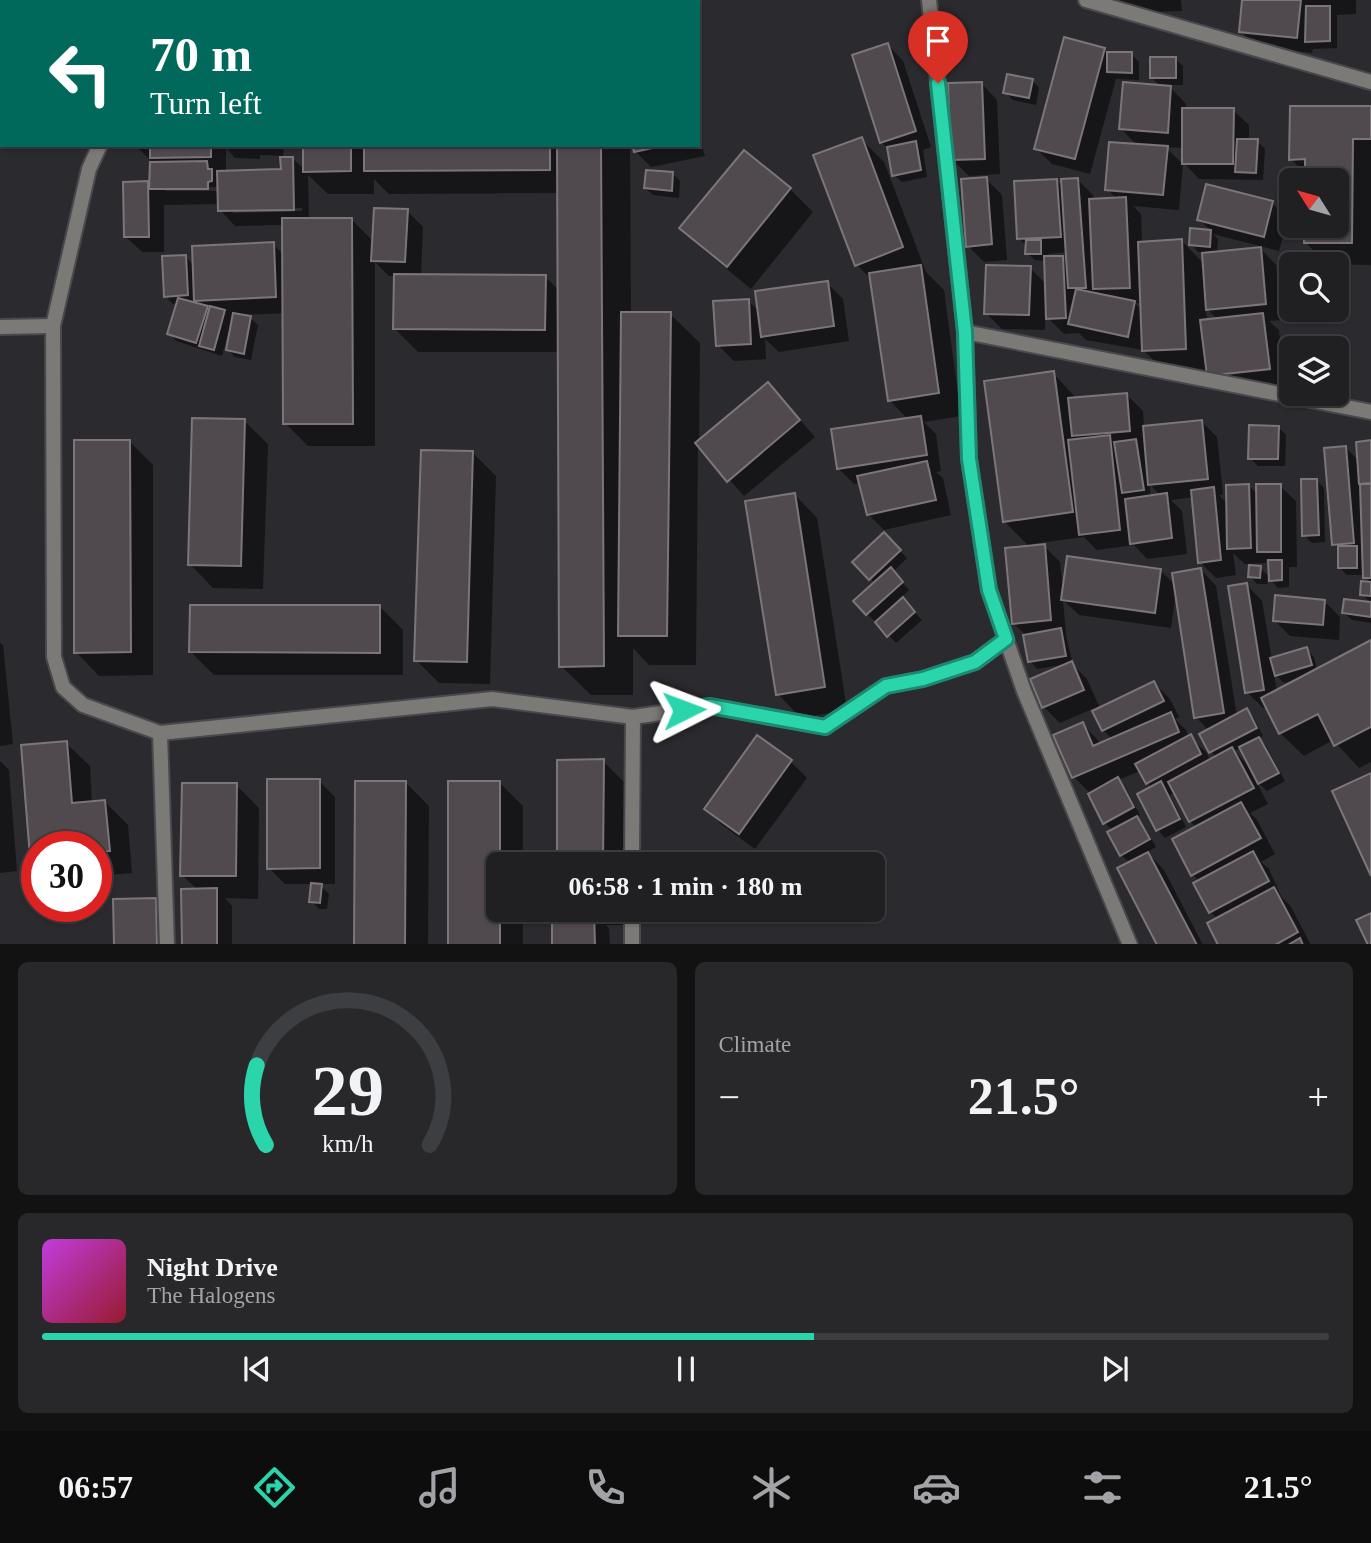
<!DOCTYPE html>
<meta charset="utf-8">
<style>
body{margin:0;font-family:Georgia,serif;background:#28282b;color:#f1f3f6;height:100vh;display:flex;flex-direction:column;font-size:26px;white-space:nowrap}
*{box-sizing:border-box;margin:0}
p{font-size:23px;color:#a2a3a6}
.icon{flex:none;width:38px;height:38px;fill:none;stroke:currentColor;stroke-width:2;stroke-linecap:round;stroke-linejoin:round}
.map{position:relative;height:944px;overflow:hidden}
.panel{display:flex;flex-direction:column;gap:18px;padding:18px;background:#121213;flex:1}
.panel>*{flex:none}
.top-card{position:absolute;left:0px;top:0px;width:700px;height:147px;box-shadow:0 2px 5px #0004,0 0 0 2px #3d3e41;background:#00695c;color:#fff;overflow:hidden}
.needle{width:46px;rotate:307deg}
.controls{position:absolute;left:1279px;top:168px;display:grid;gap:14px}
.controls a{display:grid;place-items:center;width:70px;height:70px;border-radius:10px;background:#202023;box-shadow:0 2px 5px #0004,0 0 0 2px #3d3e41;font-size:35px}
.speed{position:absolute;left:21px;top:831px;display:flex;gap:14px;font-size:35px;font-weight:700;text-align:center}
.speed>*{display:grid;place-content:center;width:91px;height:91px;border-radius:50%;background:#202023;box-shadow:0 2px 5px #0004,0 0 0 2px #3d3e41;line-height:1}
.speed .limit{border:10px solid #d22;background:#fff;color:#111}
.pin{position:absolute;display:grid;place-items:center;width:60px;height:60px;color:#fff;margin:-72px -30px;border-radius:50% 50% 50% 0;rotate:-45deg;box-shadow:0 0 7px #0007}
.pin .icon{rotate:45deg}
.me{position:absolute;width:77px;margin:-38px;rotate:87deg;stroke-linejoin:round;filter:drop-shadow(0 0 5px #0008)}
.turn{display:flex;align-items:center;gap:24px;height:147px;padding:0 35px;font-size:32px}
.turn .icon{width:91px;height:91px;stroke-width:2.5}
.turn b{display:block;font-size:49px;line-height:60px}
.big{font-size:52px;font-weight:600;line-height:1.1}
.panel .card{flex:1;display:flex;flex-direction:column;justify-content:center;gap:10px;min-width:0;padding:0 24px;border-radius:10px;background:#28282b}
.panel .dial{align-items:center;gap:0}
.dial svg{height:182px;overflow:visible;fill:none;stroke:#3d3e41;stroke-width:7;stroke-linecap:round;text-anchor:middle}
.dial text{fill:#f1f3f6;stroke:none}
.song{display:flex;align-items:center;gap:21px}
.cover{width:84px;height:84px;border-radius:10px;background:linear-gradient(135deg,hsl(290 70% 55%),hsl(350 70% 35%))}
.played{height:7px;border-radius:4px;background:linear-gradient(90deg,#2bd5ac 60%,#3d3e41 60%)}
.keys{display:flex;justify-content:space-around;direction:ltr}
.heat{display:flex;justify-content:space-between;align-items:center;font-size:38px;direction:ltr}
.panel .tiles{flex:1;display:grid;gap:18px;grid-template-columns:1fr 1fr}
.card:last-child{grid-column:span 2}
.trip{position:absolute;left:486px;top:852px;width:399px;height:70px;border-radius:10px;background:#202023;box-shadow:0 2px 5px #0004,0 0 0 2px #3d3e41;font-weight:600;line-height:70px;text-align:center}
.tabs{display:flex;height:112px;justify-content:space-around;align-items:center;background:#0d0d0e;color:#a2a3a6}
.tabs .icon{width:49px;height:49px}
.tabs .on{color:#2bd5ac}
.tabs b{font-size:32px;color:#f1f3f6}
.map>svg:first-child{display:block}
</style>
<div class="map">
<svg width="1371" height="945" viewBox="0 0 1371 945">
<rect width="100%" height="100%" fill="#2a2a2f"/>
<g fill="#0007" fill-rule="evenodd">
<polygon points="1109,0 1181,0 1182,11 1121,13"/>
<polygon points="1244,0 1356,0 1356,14 1337,15 1337,48 1313,49 1312,53 1256,47 1241,31"/>
<polygon points="888,45 903,61 931,147 923,150 927,177 902,182 894,175 890,150 881,142"/>
<polygon points="1104,50 1108,54 1131,54 1139,62 1139,80 1116,79 1090,174 1052,164 1036,148"/>
<path d="M 1175,59 L 1183,66 L 1183,85 L 1168,85 L 1186,104 L 1186,109 L 1233,110 L 1249,125 L 1249,141 L 1257,141 L 1265,149 L 1263,180 L 1199,179 L 1184,163 L 1184,148 L 1165,147 L 1183,164 L 1179,210 L 1133,206 L 1141,214 L 1142,243 L 1182,241 L 1204,264 L 1204,252 L 1198,252 L 1191,244 L 1192,230 L 1212,232 L 1199,219 L 1272,203 L 1288,219 L 1279,251 L 1213,234 L 1218,239 L 1217,253 L 1261,249 L 1276,265 L 1281,320 L 1269,321 L 1279,330 L 1285,384 L 1224,391 L 1208,375 L 1208,371 L 1167,373 L 1143,350 L 1086,340 L 1079,333 L 1064,334 L 1045,315 L 1045,330 L 1002,329 L 986,313 L 1030,268 L 1046,284 L 1046,261 L 1035,260 L 1027,253 L 1027,247 L 1019,238 L 1057,181 L 1063,187 L 1078,180 L 1093,195 L 1094,200 L 1117,199 L 1107,189 L 1138,146 L 1121,129 L 1161,87 L 1152,78 ZM 1068,252 L 1068,263 L 1063,258 L 1048,258 L 1048,254 ZM 1135,303 L 1142,303 L 1142,310 ZM 1206,308 L 1218,320 L 1207,321 Z"/>
<polygon points="1032,80 1039,88 1036,105 1013,100 1005,92"/>
<polygon points="982,84 997,100 1000,174 969,176 953,160"/>
<polygon points="1371,108 1371,265 1327,264 1306,243 1306,226 1337,226 1337,180 1306,180 1306,175 1291,159"/>
<polygon points="698,134 705,156 651,167 635,151 634,145 698,145"/>
<polygon points="861,139 884,162 926,272 944,290 961,416 924,422 936,434 941,471 936,472 943,478 951,515 884,530 868,514 861,483 854,484 838,468 908,419 889,400 872,280 857,265"/>
<path d="M 135,145 L 284,145 L 283,158 L 292,158 L 305,170 L 304,145 L 630,145 L 631,314 L 670,314 L 700,343 L 699,443 L 768,384 L 815,437 L 744,496 L 698,444 L 696,665 L 649,665 L 633,648 L 633,695 L 591,695 L 561,666 L 560,352 L 418,352 L 395,329 L 395,276 L 389,276 L 375,262 L 375,446 L 308,446 L 285,423 L 284,313 L 242,315 L 250,318 L 258,325 L 251,360 L 235,357 L 228,350 L 231,334 L 228,333 L 222,356 L 176,341 L 169,333 L 178,303 L 173,304 L 165,296 L 186,257 L 194,266 L 273,244 L 284,255 L 284,225 L 235,226 L 220,210 L 219,204 L 164,205 L 164,252 L 142,252 L 126,237 L 125,183 L 151,183 L 151,161 ZM 226,148 L 235,158 L 260,159 L 260,155 L 282,156 L 283,171 L 226,173 ZM 308,175 L 328,194 L 374,194 L 374,179 L 389,194 L 559,193 L 559,291 L 545,276 L 421,276 L 423,227 L 407,211 L 374,242 L 352,220 L 309,220 ZM 217,187 L 217,191 L 165,191 L 165,188 ZM 302,208 L 302,211 L 233,213 L 233,209 Z"/>
<polygon points="744,152 790,189 813,212 751,289 705,251 682,228"/>
<polygon points="673,174 680,181 679,198 653,195 645,188"/>
<polygon points="986,179 1002,195 1007,260 984,262 968,246"/>
<polygon points="827,283 843,299 849,341 779,352 765,339 766,359 734,361 718,345 748,301 759,311"/>
<path d="M 1053,373 L 1077,399 L 1127,395 L 1143,411 L 1144,427 L 1201,421 L 1217,437 L 1223,494 L 1219,495 L 1228,504 L 1249,486 L 1258,495 L 1280,486 L 1296,501 L 1297,567 L 1289,567 L 1289,587 L 1278,588 L 1268,577 L 1267,584 L 1257,584 L 1250,576 L 1260,568 L 1271,578 L 1270,563 L 1266,559 L 1266,563 L 1245,564 L 1233,553 L 1236,575 L 1216,578 L 1200,562 L 1194,497 L 1171,500 L 1182,511 L 1187,554 L 1147,559 L 1134,545 L 1097,550 L 1084,537 L 1032,544 L 1033,547 L 1044,546 L 1060,562 L 1063,590 L 1160,570 L 1176,586 L 1201,570 L 1216,586 L 1237,716 L 1247,711 L 1254,718 L 1263,736 L 1259,738 L 1266,746 L 1285,781 L 1267,791 L 1256,781 L 1268,804 L 1250,813 L 1257,820 L 1275,854 L 1261,862 L 1269,869 L 1282,898 L 1290,905 L 1311,945 L 1220,945 L 1218,919 L 1210,912 L 1200,882 L 1192,874 L 1197,828 L 1190,821 L 1175,792 L 1170,795 L 1186,827 L 1165,838 L 1158,830 L 1139,795 L 1152,788 L 1140,771 L 1118,780 L 1125,787 L 1140,815 L 1136,817 L 1144,826 L 1156,847 L 1147,852 L 1164,870 L 1203,945 L 1159,945 L 1130,863 L 1121,855 L 1113,831 L 1105,823 L 1091,794 L 1074,777 L 1082,724 L 1098,740 L 1100,745 L 1113,740 L 1103,730 L 1154,683 L 1170,699 L 1179,717 L 1175,719 L 1186,730 L 1189,737 L 1206,752 L 1211,761 L 1216,758 L 1201,735 L 1209,731 L 1196,717 L 1176,592 L 1171,628 L 1079,615 L 1063,600 L 1066,635 L 1073,665 L 1087,679 L 1099,706 L 1060,723 L 1044,707 L 1032,680 L 1067,664 L 1037,669 L 1030,661 L 1027,636 L 1013,623 L 1030,547 L 1004,521 ZM 1149,483 L 1156,491 L 1161,496 L 1151,497 ZM 1241,748 L 1251,768 L 1234,751 Z"/>
<polygon points="244,421 268,444 263,589 213,588 190,564"/>
<polygon points="1278,427 1286,435 1285,466 1258,466 1250,458"/>
<polygon points="130,442 153,465 153,675 99,676 76,652"/>
<polygon points="1371,442 1371,603 1362,594 1371,584 1365,575 1347,575 1339,567 1340,550 1334,544 1345,447 1359,461"/>
<polygon points="473,453 496,476 490,684 439,683 416,660"/>
<polygon points="1316,480 1324,488 1325,542 1312,543 1304,535"/>
<polygon points="794,494 817,518 847,710 801,718 778,694"/>
<polygon points="884,534 907,558 893,572 909,590 901,598 922,620 896,643 855,601 875,583 855,562"/>
<path d="M 1247,585 L 1262,601 L 1272,660 L 1306,649 L 1314,657 L 1317,670 L 1371,642 L 1371,762 L 1359,768 L 1333,740 L 1304,756 L 1280,733 L 1267,707 L 1263,708 L 1247,692 ZM 1274,673 L 1284,683 L 1294,680 L 1295,682 L 1277,691 Z"/>
<polygon points="1325,602 1340,617 1339,640 1290,636 1274,620"/>
<polygon points="1371,604 1371,623 1352,620 1344,613"/>
<polygon points="380,607 403,630 403,675 214,675 191,652"/>
<polygon points="0,643 3,645 13,744 0,746"/>
<polygon points="758,738 791,762 807,778 755,849 722,825 706,809"/>
<polygon points="66,743 90,766 92,803 105,802 128,825 132,873 96,876 96,847 37,847 37,862 32,857"/>
<polygon points="0,761 9,770 17,871 0,873"/>
<polygon points="559,761 603,761 626,784 626,864 558,864"/>
<polygon points="319,781 335,797 335,884 319,884 329,894 327,909 319,909 311,901 312,884 285,884 269,868"/>
<polygon points="406,783 429,806 428,945 356,945"/>
<polygon points="500,783 523,806 523,864 499,864 499,910 523,910 523,945 450,945"/>
<polygon points="236,785 259,808 258,899 225,898 232,906 232,945 183,945 198,890 182,875"/>
<polygon points="155,900 171,916 171,945 116,945"/>
<polygon points="566,910 626,910 626,925 606,925 609,929 610,945 554,945 569,913"/>
<polygon points="661,910 690,910 690,913 665,913"/>
</g>
<g fill="#504a4e" stroke="#7c7579" stroke-width="2">
<polygon points="1242,0 1301,0 1297,38 1239,32"/>
<polygon points="1306,6 1330,6 1330,41 1305,42"/>
<polygon points="1064,37 1105,48 1075,159 1034,149"/>
<polygon points="888,43 916,131 880,143 852,55"/>
<polygon points="1107,52 1132,52 1132,73 1107,72"/>
<rect x="1150" y="57" width="26" height="21"/>
<polygon points="1007,74 1033,79 1029,98 1003,93"/>
<polygon points="982,82 985,159 951,160 948,83"/>
<polygon points="1123,82 1171,86 1168,133 1119,129"/>
<polygon points="1290,106 1371,106 1371,139 1353,139 1352,243 1304,243 1304,226 1337,226 1337,180 1305,180 1305,159 1289,160"/>
<polygon points="1182,108 1234,108 1233,164 1182,164"/>
<polygon points="862,137 903,247 855,266 813,155"/>
<polygon points="1237,139 1258,139 1256,173 1235,172"/>
<polygon points="916,141 921,170 892,176 887,147"/>
<polygon points="1109,142 1168,146 1163,195 1105,190"/>
<polygon points="211,145 211,157 150,158 150,148 133,146"/>
<polygon points="303,145 351,145 351,171 303,172"/>
<polygon points="364,145 550,145 550,170 364,171"/>
<polygon points="557,145 601,145 604,666 559,667"/>
<polygon points="632,145 666,145 634,152"/>
<polygon points="744,150 791,188 727,267 679,228"/>
<polygon points="280,157 293,157 294,210 218,211 217,171 281,169"/>
<polygon points="207,161 208,169 212,169 212,181 208,182 208,189 149,189 150,162"/>
<polygon points="646,170 673,172 672,191 644,188"/>
<polygon points="987,177 992,244 966,247 961,179"/>
<polygon points="1078,178 1086,288 1068,288 1061,179"/>
<polygon points="1057,179 1061,237 1017,239 1014,181"/>
<polygon points="148,181 149,237 124,237 123,182"/>
<polygon points="1206,184 1273,201 1264,237 1197,220"/>
<polygon points="1126,197 1130,288 1093,289 1089,199"/>
<polygon points="374,208 408,209 405,262 371,261"/>
<polygon points="282,218 352,218 353,424 283,424"/>
<polygon points="1190,228 1211,230 1210,247 1189,245"/>
<polygon points="1182,239 1186,349 1142,351 1138,242"/>
<polygon points="1026,240 1041,240 1041,254 1025,254"/>
<polygon points="274,242 276,297 194,301 192,246"/>
<polygon points="1261,247 1266,304 1206,310 1202,253"/>
<polygon points="186,255 188,295 164,297 162,256"/>
<polygon points="1044,256 1063,256 1066,318 1046,319"/>
<polygon points="921,265 939,393 888,401 869,273"/>
<polygon points="986,265 1031,266 1029,315 984,314"/>
<polygon points="394,274 546,275 545,330 393,329"/>
<polygon points="828,281 834,326 761,337 755,291"/>
<polygon points="1076,289 1135,301 1128,337 1068,324"/>
<polygon points="178,298 208,306 196,343 167,334"/>
<polygon points="749,299 751,344 716,346 713,301"/>
<polygon points="210,306 225,310 214,350 199,346"/>
<polygon points="621,312 671,312 667,636 618,636"/>
<polygon points="233,313 251,316 244,354 226,350"/>
<polygon points="1263,313 1270,369 1207,376 1200,320"/>
<polygon points="1054,371 1073,512 1003,522 984,381"/>
<polygon points="768,382 800,420 727,482 695,443"/>
<polygon points="1127,393 1130,431 1072,436 1068,398"/>
<polygon points="921,416 927,455 837,469 831,429"/>
<polygon points="192,418 245,419 241,566 188,565"/>
<polygon points="1202,420 1208,479 1148,485 1143,426"/>
<polygon points="1249,425 1279,426 1278,459 1248,459"/>
<polygon points="1110,435 1120,530 1079,535 1068,440"/>
<polygon points="1136,439 1144,490 1122,493 1114,442"/>
<polygon points="74,440 130,440 131,652 74,653"/>
<polygon points="1371,440 1371,483 1359,484 1356,442"/>
<polygon points="1346,446 1354,543 1332,545 1324,448"/>
<polygon points="421,450 473,451 467,662 414,661"/>
<polygon points="927,461 936,500 867,515 857,476"/>
<polygon points="1301,479 1317,479 1319,535 1302,536"/>
<polygon points="1249,484 1251,548 1227,549 1226,485"/>
<polygon points="1256,484 1281,484 1281,552 1257,552"/>
<polygon points="1360,484 1371,484 1371,578 1363,578"/>
<polygon points="1214,487 1221,560 1198,563 1191,490"/>
<polygon points="795,493 825,687 776,695 745,501"/>
<polygon points="1167,493 1172,538 1130,544 1125,499"/>
<polygon points="884,532 901,550 869,580 852,562"/>
<polygon points="1045,544 1051,620 1012,624 1005,548"/>
<rect x="1338" y="546" width="19" height="22"/>
<polygon points="1067,556 1161,569 1155,613 1061,600"/>
<polygon points="1268,560 1282,560 1282,580 1269,581"/>
<polygon points="1249,565 1261,566 1260,578 1248,577"/>
<polygon points="891,567 903,582 866,615 853,601"/>
<polygon points="1201,568 1224,713 1194,718 1172,573"/>
<polygon points="1361,581 1371,582 1371,596 1360,595"/>
<polygon points="1247,583 1264,690 1245,693 1228,586"/>
<polygon points="1275,595 1325,600 1323,625 1273,621"/>
<polygon points="903,597 915,612 887,637 875,622"/>
<polygon points="1344,599 1371,602 1371,617 1342,613"/>
<polygon points="190,605 380,605 380,653 189,652"/>
<polygon points="1061,628 1066,656 1028,662 1023,635"/>
<polygon points="1371,640 1371,727 1334,746 1318,714 1279,734 1261,698"/>
<polygon points="1307,647 1312,665 1275,676 1270,658"/>
<polygon points="1072,661 1084,690 1042,708 1030,679"/>
<polygon points="1154,681 1164,701 1102,731 1092,711"/>
<polygon points="1247,708 1257,728 1209,753 1199,734"/>
<polygon points="1171,712 1179,732 1072,778 1053,735 1083,722 1093,746"/>
<polygon points="1191,734 1201,754 1146,784 1135,764"/>
<polygon points="757,735 792,760 739,834 704,809"/>
<polygon points="1259,737 1279,773 1258,784 1239,747"/>
<polygon points="67,741 72,803 105,800 110,851 96,852 96,847 37,847 37,857 30,857 21,745"/>
<polygon points="1232,747 1254,788 1189,822 1168,782"/>
<polygon points="604,759 603,864 557,864 557,760"/>
<polygon points="1371,773 1371,876 1332,791"/>
<polygon points="1118,777 1134,807 1103,824 1088,794"/>
<polygon points="267,779 320,779 320,868 267,869"/>
<polygon points="355,781 406,781 405,945 354,945"/>
<rect x="448" y="781" width="52" height="164"/>
<polygon points="1161,781 1180,819 1156,831 1137,794"/>
<polygon points="182,783 237,783 236,876 180,876"/>
<polygon points="1241,802 1261,838 1191,876 1172,839"/>
<polygon points="1137,816 1150,839 1120,856 1107,832"/>
<polygon points="1253,851 1269,881 1209,913 1193,883"/>
<polygon points="1148,852 1197,945 1157,945 1117,868"/>
<polygon points="311,883 322,884 320,903 309,902"/>
<polygon points="1274,887 1298,932 1275,945 1218,945 1207,923"/>
<polygon points="217,888 217,945 182,945 181,889"/>
<polygon points="156,898 157,945 114,945 113,899"/>
<polygon points="594,911 595,945 552,945 552,912"/>
<polygon points="1371,913 1371,945 1368,945 1356,920"/>
<polygon points="1300,938 1303,945 1288,945"/>
</g>
<g fill="none" stroke-linecap="round" stroke-linejoin="round">
<g stroke="#48484d" stroke-width="18">
<g id="street">
<polyline points="929,0 965,332 969,459 989,590 1024,691 1130,945"/>
<polyline points="1086,0 1371,82"/>
<polyline points="194,2 195,0"/>
<polyline points="100,145 89,169 53,326 54,657 63,687 83,705 160,733 492,699 633,717 710,706 825,727 886,686 923,679 975,662 1006,639"/>
<polyline points="0,327 53,326"/>
<polyline points="965,332 1371,412"/>
<polyline points="160,733 167,945"/>
<polyline points="632,864 633,717"/>
<polyline points="632,945 632,910"/>
</g>
</g>
<use href="#street" stroke="#7b7a77" stroke-width="14"/>
</g>
<g fill="none" stroke-linecap="round" stroke-linejoin="round">
<g stroke="#1c8a70" stroke-width="18">
<polyline id="route" points="684,710 710,706 825,727 886,686 923,679 975,662 1006,639 989,590 969,459 965,332 938,83"/>
</g>
<use href="#route" stroke="#2bd5ac" stroke-width="12"/>
</g>
</svg>
<div class="controls">
<a><svg class="needle" viewBox="-14 -14 28 28"><path d="M0-13l5 13h-10z" fill="#e53935"/><path d="M0 13l5-13h-10z" fill="#a2a3a6"/></svg></a>
<a><svg class="icon" aria-label="search" viewBox="0 0 24 24"><circle cx="10" cy="10" r="6"/><path d="M15 15l6 6"/></svg></a>
<a><svg class="icon" aria-label="layers" viewBox="0 0 24 24"><path d="M12 4l9 5-9 5-9-5zM3 14l9 5 9-5"/></svg></a>
</div>
<div class="speed"><div class="limit">30</div></div>
<div class="pin" style="left:938px;top:83px;background:#d93025"><svg class="icon" aria-label="arrive" viewBox="0 0 24 24"><path d="M6 21V4h12l-3 4 3 4H6"/></svg></div>
<svg class="me" style="left:684px;top:710px" viewBox="-20 -20 40 40"><path d="M0-17L14 15 0 8-14 15z" fill="#2bd5ac" stroke="#fff" stroke-width="4"/></svg>
<div class="trip">06:58 · 1 min · 180 m</div>
<div class="top-card">
<div class="turn"><svg class="icon" aria-label="left" viewBox="0 0 24 24"><path d="M17 20v-9H6M10 6l-5 5 5 5"/></svg><div><b>70 m</b>Turn left</div></div>
</div>
</div>
<section class="panel">
<div class="tiles">
<div class="card dial"><svg viewBox="0 0 100 80">
<path d="M14 69A42 42 0 1 1 86 69"/>
<path d="M14 69A42 42 0 0 1 10 34" stroke="#2bd5ac"/>
<text x="50" y="56" font-size="32" font-weight="700">29</text>
<text x="50" y="72" font-size="11">km/h</text>
</svg></div>
<div class="card"><p>Climate</p>
<div class="heat"><a>−</a><b class="big">21.5°</b><a>+</a></div>
</div>
<div class="card">
<div class="song"><i class="cover"></i><div><b>Night Drive</b><p>The Halogens</p></div></div>
<div class="played"></div>
<div class="keys"><svg class="icon" aria-label="previous" viewBox="0 0 24 24"><path d="M18 5L8 12l10 7zM5 5v14"/></svg><svg class="icon" aria-label="pause" viewBox="0 0 24 24"><path d="M8 5v14M16 5v14"/></svg><svg class="icon" aria-label="next" viewBox="0 0 24 24"><path d="M6 5l10 7-10 7zM19 5v14"/></svg></div>
</div>
</div>
</section>
<nav class="tabs">
<b>06:57</b>
<svg class="icon on" aria-label="directions" viewBox="0 0 24 24"><path d="M12 3l9 9-9 9-9-9zM9 14v-3h6M13 9l2 2-2 2"/></svg>
<svg class="icon" aria-label="music" viewBox="0 0 24 24"><path d="M9 18V5l10-2v13"/><circle cx="6" cy="18" r="3"/><circle cx="16" cy="16" r="3"/></svg>
<svg class="icon" aria-label="phone" viewBox="0 0 24 24"><path d="M5 4h4l2 5-3 2q2 4 5 5l2-3 5 2v4C11 20 4 13 5 4z"/></svg>
<svg class="icon" aria-label="climate" viewBox="0 0 24 24"><path d="M12 3v18M4 7l16 10M4 17L20 7"/></svg>
<svg class="icon" aria-label="car" viewBox="0 0 24 24"><path d="M5 17H2v-5l4-1 3-4h7l3 4 3 1v5h-3M9 17h6M6 11h13"/><circle cx="7" cy="17" r="2"/><circle cx="17" cy="17" r="2"/></svg>
<svg class="icon" aria-label="filters" viewBox="0 0 24 24"><path d="M4 7h16M4 17h16"/><circle cx="9" cy="7" r="2"/><circle cx="15" cy="17" r="2"/></svg>
<b>21.5°</b>
</nav>
